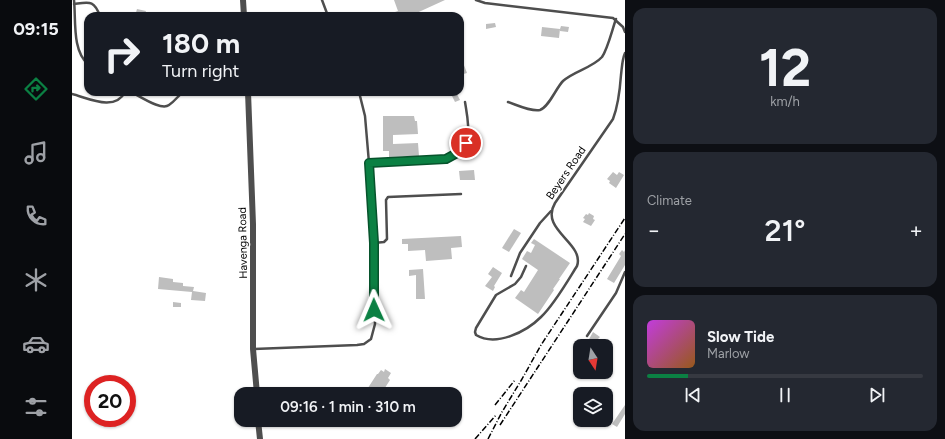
<!DOCTYPE html>
<meta charset="utf-8">
<style>
body{margin:0;font-family:Figtree,sans-serif;background:#242831;color:#f1f3f6;height:100vh;display:flex;flex-direction:column;font-size:15px;white-space:nowrap}
*{box-sizing:border-box;margin:0}
p{font-size:13px;color:#9ea1a6}
.icon{flex:none;width:22px;height:22px;fill:none;stroke:currentColor;stroke-width:2;stroke-linecap:round;stroke-linejoin:round}
.map{position:relative;flex:1;overflow:hidden}
.details{display:flex;flex-direction:column;gap:8px;padding:8px;background:#0d0f14;width:320px}
.details>*{flex:none}
.top-card{position:absolute;left:12px;top:12px;width:380px;height:84px;border-radius:12px;box-shadow:0 1px 3px #0004;background:#171b24;color:#f1f3f6;overflow:hidden}
.needle{width:26px;rotate:168deg}
.controls{position:absolute;left:501px;top:339px;display:grid;gap:8px}
.controls a{display:grid;place-items:center;width:40px;height:40px;border-radius:8px;background:#171b24;box-shadow:0 1px 3px #0004;font-size:20px}
.speed{position:absolute;left:12px;top:375px;display:flex;gap:8px;font-size:20px;font-weight:700;text-align:center}
.speed>*{display:grid;place-content:center;width:52px;height:52px;border-radius:50%;background:#171b24;box-shadow:0 1px 3px #0004;line-height:1}
.speed .limit{border:6px solid #d22;background:#fff;color:#111}
.pin{position:absolute;display:grid;place-items:center;width:34px;height:34px;color:#fff;margin:-17px;border:2px solid #fff;border-radius:50%;box-shadow:0 1px 4px #0007}
.me{position:absolute;width:44px;margin:-22px;rotate:359deg;stroke-linejoin:round;filter:drop-shadow(0 0 3px #0008)}
.turn{display:flex;align-items:center;gap:14px;height:84px;padding:0 12px;font-size:18px}
.turn .icon{width:52px;height:52px;stroke-width:2.5}
.turn b{display:block;font-size:28px;line-height:34px}
.big{font-size:30px;font-weight:600;line-height:1.1}
.details .tile{flex:1;display:flex;flex-direction:column;justify-content:center;gap:6px;min-width:0;padding:0 14px;border-radius:12px;background:#242831}
.details .dial{align-items:center;gap:0}
.dial b{font-size:52px;line-height:1}
.song{display:flex;align-items:center;gap:12px}
.cover{width:48px;height:48px;border-radius:6px;background:linear-gradient(135deg,hsl(290 70% 55%),hsl(30 70% 35%))}
.played{height:4px;border-radius:2px;background:linear-gradient(90deg,#0b8043 15%,#363941 15%)}
.keys{display:flex;justify-content:space-around;direction:ltr}
.heat{display:flex;justify-content:space-between;align-items:center;font-size:22px;direction:ltr}
.trip{position:absolute;left:162px;top:387px;width:228px;height:40px;border-radius:12px;background:#171b24;box-shadow:0 1px 3px #0004;font-weight:600;line-height:40px;text-align:center}
main{display:flex;flex:1;min-height:0}
.dock{display:flex;flex-direction:column;width:72px;justify-content:space-around;align-items:center;background:#090b0e;color:#9ea1a6}
.dock .icon{width:28px;height:28px}
.dock .active{color:#0b8043}
.dock b{font-size:18px;color:#f1f3f6}
.map>svg:first-child{display:block}
</style>
<main>
<nav class="dock">
<b>09:15</b>
<svg class="icon active" aria-label="directions" viewBox="0 0 24 24"><path d="M12 3l9 9-9 9-9-9zM9 14v-3h6M13 9l2 2-2 2"/></svg>
<svg class="icon" aria-label="music" viewBox="0 0 24 24"><path d="M9 18V5l10-2v13"/><circle cx="6" cy="18" r="3"/><circle cx="16" cy="16" r="3"/></svg>
<svg class="icon" aria-label="phone" viewBox="0 0 24 24"><path d="M5 4h4l2 5-3 2q2 4 5 5l2-3 5 2v4C11 20 4 13 5 4z"/></svg>
<svg class="icon" aria-label="climate" viewBox="0 0 24 24"><path d="M12 3v18M4 7l16 10M4 17L20 7"/></svg>
<svg class="icon" aria-label="car" viewBox="0 0 24 24"><path d="M5 17H2v-5l4-1 3-4h7l3 4 3 1v5h-3M9 17h6M6 11h13"/><circle cx="7" cy="17" r="2"/><circle cx="17" cy="17" r="2"/></svg>
<svg class="icon" aria-label="filters" viewBox="0 0 24 24"><path d="M4 7h16M4 17h16"/><circle cx="9" cy="7" r="2"/><circle cx="15" cy="17" r="2"/></svg>
</nav>
<div class="map">
<svg width="553" height="439" viewBox="0 0 553 439">
<rect width="100%" height="100%" fill="#fff"/>
<g fill="#bebebe">
<polygon points="322,0 373,0 338,16 325,16 323,12 326,11"/>
<polygon points="65,9 74,11 72,16 63,16"/>
<polygon points="423,23 424,27 414,29 414,24"/>
<polygon points="489,26 497,27 496,32 488,31 488,29 487,38 469,36 470,27 488,29"/>
<polygon points="388,55 395,73 388,75"/>
<polygon points="378,92 384,92 388,100 383,102"/>
<polygon points="311,116 342,116 343,121 345,121 346,134 321,135 321,144 346,143 347,156 317,157 317,151 311,151"/>
<polygon points="402,170 403,180 388,180 387,171"/>
<polygon points="541,172 545,175 547,172 552,175 544,188 537,183 538,181 535,179"/>
<polygon points="517,213 522,216 521,219 523,220 519,226 511,222 513,219 511,218 514,214 516,215"/>
<polygon points="442,229 449,233 437,252 430,248"/>
<polygon points="389,236 390,247 379,248 380,259 354,261 353,250 336,251 336,244 330,244 330,239"/>
<polygon points="462,239 498,263 487,279 488,279 481,289 482,290 466,314 443,298 449,290 452,292 466,270 450,259 455,251 459,253 463,245 459,243"/>
<polygon points="550,250 552,252 553,250 553,265 542,283 535,279 549,256 547,254"/>
<polygon points="421,267 430,273 422,286 423,287 421,291 413,286 420,277 416,274"/>
<polygon points="351,269 353,299 344,299 344,275 337,276 337,270"/>
<polygon points="87,277 101,279 101,282 111,283 111,286 122,287 121,291 134,293 133,301 119,300 120,292 86,289"/>
<polygon points="101,302 109,303 109,307 101,307"/>
<polygon points="521,332 528,337 526,339 530,341 527,346 524,344 523,345 516,341"/>
<polygon points="313,369 319,373 316,378 318,380 309,394 292,394 305,374 306,374 309,370 312,372"/>
<polygon points="553,405 553,414 545,427 540,424"/>
</g>
<g fill="none" stroke-linecap="round" stroke-linejoin="round">
<g stroke="#4e4e4e" stroke-width="2.5">
<path d="M 2,0 C 4,20 0,51 16,64"/>
<polyline points="250,0 256,16"/>
<polyline points="404,0 413,3 541,18 551,27 553,32"/>
<path d="M 2,4 C 18,2 22,0 28,16"/>
<path d="M 59,92 C 68,96 89,111 97,105 C 103,101 106,96 111,92"/>
<path d="M 0,94 C 16,98 43,112 53,92"/>
<path d="M 436,102 C 445,105 459,112 468,110 C 477,107 484,88 491,81 C 502,71 520,68 530,57 C 536,48 540,30 544,19"/>
<path d="M 297,163 L 374,159 C 403,148 397,127 393,102"/>
<polyline points="302,243 312,242 315,239 314,200 316,197 389,194"/>
<path d="M 454,266 L 449,277 L 443,284 L 424,295 L 404,328 L 403,332 L 404,335 C 424,347 454,332 469,317 C 482,305 495,282 505,266 C 513,243 467,230 483,203 L 541,119 C 546,106 548,89 549,75 C 550,67 550,60 553,53"/>
<polyline points="439,276 448,253 468,223 479,211"/>
<polyline points="515,336 544,293 553,272"/>
<polyline points="182,349 285,345 292,344 299,339 303,324 302,243 297,163 293,116 287,92"/>
</g>
<g stroke="#4e4e4e" stroke-width="6">
<polyline points="171,0 172,16"/>
<polyline points="176,92 181,224 181,349 185,394"/>
<polyline points="186,420 188,439"/>
</g>
<g stroke="#000" stroke-width="1.5" stroke-dasharray="6 2 1 2" stroke-linecap="butt">
<polyline points="423,405 443,380"/>
<polyline points="428,425 553,234"/>
<polyline points="403,439 424,415"/>
<polyline points="416,439 430,412 450,379 469,345 553,218"/>
</g>
</g>
<g fill="none" stroke-linecap="round" stroke-linejoin="round">
<g stroke="#07532c" stroke-width="10">
<polyline id="route" points="302,310 302,243 297,163 374,159 385,153 394,143"/>
</g>
<use href="#route" stroke="#0b8043" stroke-width="7"/>
</g>
<g text-anchor="middle" dominant-baseline="central" stroke-width="3" stroke-linejoin="round" paint-order="stroke">
<g font-size="11" fill="#000" stroke="#fff">
<text transform="translate(494 173) rotate(-56)">Beyers Road</text>
<text transform="translate(171 243) rotate(-91)">Havenga Road</text>
</g>
</g>
</svg>
<div class="controls">
<a><svg class="needle" viewBox="-14 -14 28 28"><path d="M0-13l5 13h-10z" fill="#e53935"/><path d="M0 13l5-13h-10z" fill="#9ea1a6"/></svg></a>
<a><svg class="icon" aria-label="layers" viewBox="0 0 24 24"><path d="M12 4l9 5-9 5-9-5zM3 14l9 5 9-5"/></svg></a>
</div>
<div class="speed"><div class="limit">20</div></div>
<div class="pin" style="left:394px;top:143px;background:#d93025"><svg class="icon" aria-label="arrive" viewBox="0 0 24 24"><path d="M6 21V4h12l-3 4 3 4H6"/></svg></div>
<svg class="me" style="left:302px;top:310px" viewBox="-20 -20 40 40"><path d="M0-17L14 15 0 8-14 15z" fill="#0b8043" stroke="#fff" stroke-width="4"/></svg>
<div class="trip">09:16 · 1 min · 310 m</div>
<div class="top-card">
<div class="turn"><svg class="icon" aria-label="right" viewBox="0 0 24 24"><path d="M7 20v-9h11M14 6l5 5-5 5"/></svg><div><b>180 m</b>Turn right</div></div>
</div>
</div>
<section class="details">
<div class="tile dial"><b>12</b><p>km/h</p></div>
<div class="tile"><p>Climate</p>
<div class="heat"><a>−</a><b class="big">21°</b><a>+</a></div>
</div>
<div class="tile">
<div class="song"><i class="cover"></i><div><b>Slow Tide</b><p>Marlow</p></div></div>
<div class="played"></div>
<div class="keys"><svg class="icon" aria-label="previous" viewBox="0 0 24 24"><path d="M18 5L8 12l10 7zM5 5v14"/></svg><svg class="icon" aria-label="pause" viewBox="0 0 24 24"><path d="M8 5v14M16 5v14"/></svg><svg class="icon" aria-label="next" viewBox="0 0 24 24"><path d="M6 5l10 7-10 7zM19 5v14"/></svg></div>
</div>
</section>
</main>
